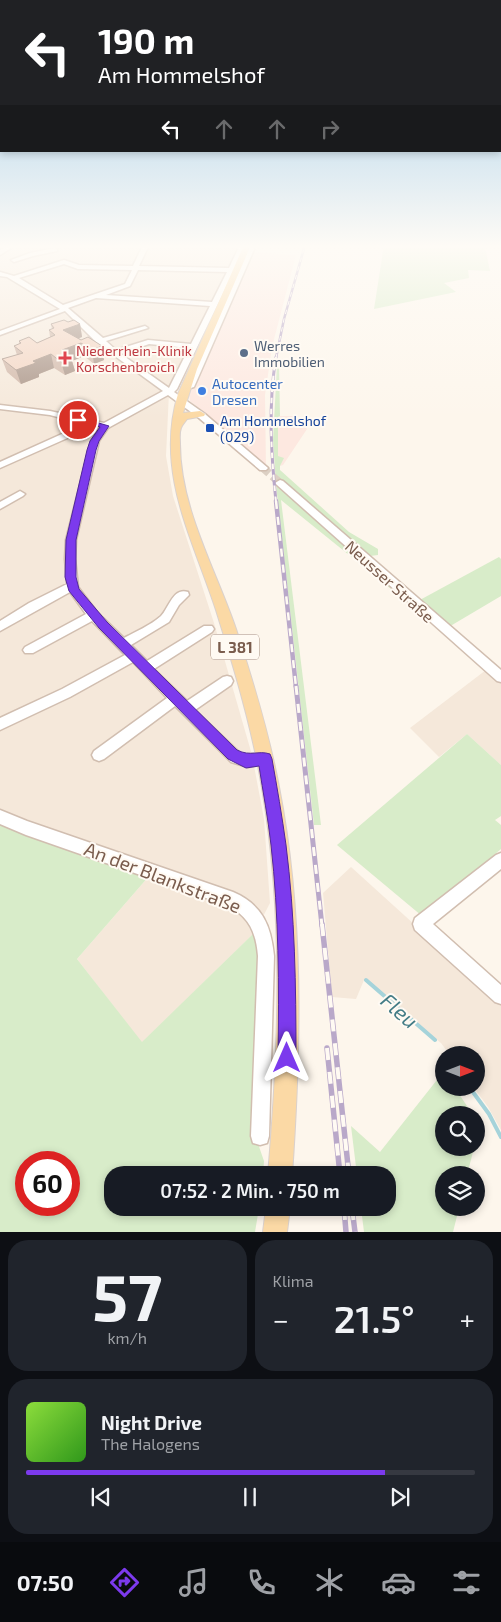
<!DOCTYPE html>
<html lang="de">
<meta charset="utf-8">
<style>
body{margin:0;font-family:"Exo 2",sans-serif;background:#20242c;color:#f1f3f6;height:100vh;display:flex;flex-direction:column;font-size:19px;white-space:nowrap}
*{box-sizing:border-box;margin:0}
p{font-size:16px;color:#9ea1a6}
.icon{flex:none;width:28px;height:28px;fill:none;stroke:currentColor;stroke-width:2;stroke-linecap:round;stroke-linejoin:round}
.map{position:relative;height:1232px;overflow:hidden}
.drawer{display:flex;flex-direction:column;gap:8px;padding:8px;background:#0d0f14;flex:1}
.drawer>*{flex:none}
.guide{position:absolute;left:0px;top:0px;width:501px;height:152px;box-shadow:0 2px 8px #0003;background:#202124;color:#fff;overflow:hidden}
.needle{width:32px;rotate:90deg}
.fabs{position:absolute;left:435px;top:1046px;display:grid;gap:10px}
.fabs a{display:grid;place-items:center;width:50px;height:50px;border-radius:50%;background:#171b24;box-shadow:0 2px 8px #0003;font-size:25px}
.speed{position:absolute;left:15px;top:1151px;display:flex;gap:10px;font-size:25px;font-weight:700;text-align:center}
.speed>*{display:grid;place-content:center;width:65px;height:65px;border-radius:50%;background:#171b24;box-shadow:0 2px 8px #0003;line-height:1}
.speed .limit{border:8px solid #d22;background:#fff;color:#111}
.pin{position:absolute;display:grid;place-items:center;width:42px;height:42px;color:#fff;margin:-21px;border:2px solid #fff;border-radius:50%;box-shadow:0 1px 5px #0007}
.me{position:absolute;width:55px;margin:-28px;rotate:0deg;stroke-linejoin:round;filter:drop-shadow(0 0 4px #0008)}
.turn{display:flex;align-items:center;gap:18px;height:105px;padding:0 15px;font-size:22px}
.turn .icon{width:65px;height:65px;stroke-width:2.5}
.turn b{display:block;font-size:35px;line-height:42px}
.lanes{display:flex;align-items:center;height:48px;padding:0 15px;background:#0003;justify-content:center;gap:25px;direction:ltr}
.lanes .off{opacity:.35}
.big{font-size:38px;font-weight:600;line-height:1.1}
.drawer .widget{flex:1;display:flex;flex-direction:column;justify-content:center;gap:8px;min-width:0;padding:0 18px;border-radius:20px;background:#20242c}
.drawer .dial{align-items:center;gap:0}
.dial b{font-size:65px;line-height:1}
.song{display:flex;align-items:center;gap:15px}
.cover{width:60px;height:60px;border-radius:8px;background:linear-gradient(135deg,hsl(90 70% 55%),hsl(110 70% 35%))}
.played{height:5px;border-radius:2px;background:linear-gradient(90deg,#7c3aed 80%,#363941 80%)}
.keys{display:flex;justify-content:space-around;direction:ltr}
.heat{display:flex;justify-content:space-between;align-items:center;font-size:28px;direction:ltr}
.drawer .tiles{flex:1;display:grid;gap:8px;grid-template-columns:1fr 1fr}
.widget:last-child{grid-column:span 2}
.trip{position:absolute;left:104px;top:1166px;width:292px;height:50px;border-radius:20px;background:#171b24;box-shadow:0 2px 8px #0003;font-weight:600;line-height:50px;text-align:center}
.dock{display:flex;height:80px;justify-content:space-around;align-items:center;background:#090b0e;color:#9ea1a6}
.dock .icon{width:35px;height:35px}
.dock .active{color:#7c3aed}
.dock b{font-size:22px;color:#f1f3f6}
.map>svg:first-child{display:block}
</style>
<div class="map">
<svg width="501" height="1232" viewBox="0 0 501 1232">
<rect width="100%" height="100%" fill="#fdf6ec"/>
<g fill="#f5e8da">
<polygon points="0,245 242,245 169,392 166,456 173,496 214,623 252,755 264,819 270,903 255,932 142,1043 77,959 150,875 154,864 18,819 0,810"/>
<polygon points="486,670 501,682 501,765 467,734 439,757 410,728"/>
<polygon points="351,867 501,1003 501,1130 488,1107 474,1088 476,1088 476,1055 450,1055 441,1043 364,980 356,999 332,997 323,893"/>
</g>
<g fill="#fde8e0">
<polygon points="252,252 296,255 272,347 265,395 266,468 214,420 190,401 189,395 196,374"/>
<polygon points="280,416 295,416 307,429 283,465 280,466 281,463 278,456 278,417"/>
</g>
<g fill="#d8ecc9" fill-rule="evenodd">
<polygon points="384,245 485,247 490,271 468,270 469,278 444,283 456,292 374,309"/>
<polygon points="277,365 279,365 280,416 278,417 278,456 284,458 280,466 280,470 349,532 378,549 378,555 370,556 366,554 281,480 276,485 273,440"/>
<polygon points="276,485 330,532 401,597 281,500 321,825 314,825"/>
<polygon points="499,557 501,559 501,596 447,628 418,601"/>
<polygon points="467,734 501,765 501,816 495,820 501,825 501,849 422,916 337,845"/>
<path d="M 0,822 L 150,875 L 77,959 L 142,1042 L 255,932 L 260,937 L 255,1135 L 264,1161 L 263,1175 L 112,1175 L 112,1208 L 259,1208 L 255,1232 L 0,1232 ZM 26,1162 L 69,1162 L 69,1205 L 26,1205 Z"/>
<polygon points="444,1071 444,1088 455,1088 473,1115 444,1115 444,1148 474,1148 467,1175 444,1175 444,1208 459,1208 453,1232 364,1232 361,1208 388,1208 388,1175 357,1175 351,1126 380,1152"/>
</g>
<g fill="none" stroke-linecap="round" stroke-linejoin="round">
<g stroke="#a5d3da" stroke-width="4">
<polyline points="366,980 435,1040"/>
<polyline points="470,1088 489,1114 501,1137"/>
</g>
<polyline stroke="#dcd0c4" stroke-width="8" stroke-dasharray="8 4.5" stroke-linecap="butt" points="263,468 280,483"/>
<g stroke="#d1beb0" stroke-width="3">
<g id="minor">
<polygon points="9,245 16,245 0,255 0,250"/>
<path d="M 143,245 L 149,245 L 139,266 L 229,268 L 240,245 L 246,245 L 177,389 L 174,392 L 205,414 L 268,468 L 266,470 L 260,470 L 199,418 L 168,395 L 108,428 L 99,441 L 76,540 L 75,559 L 78,587 L 97,612 L 124,638 C 135,632 151,625 161,616 C 169,608 173,587 188,592 L 189,595 L 179,605 L 169,622 L 131,645 L 147,661 L 204,626 L 212,626 L 214,629 L 212,632 L 154,669 L 187,701 L 223,677 L 227,676 L 231,677 L 233,681 L 231,685 L 195,710 L 241,754 C 251,756 261,751 270,755 L 272,759 L 270,763 L 248,767 L 231,762 L 175,706 L 104,759 L 99,761 L 94,759 L 92,755 L 94,751 L 167,698 L 133,662 L 70,697 L 0,730 L 0,718 L 62,689 L 125,655 L 92,621 L 33,653 L 25,653 L 23,650 L 25,647 L 86,614 L 70,592 L 0,631 L 0,621 L 29,603 L 67,584 L 65,559 L 66,540 L 91,441 L 100,427 L 92,425 L 90,428 L 0,468 L 0,462 L 84,424 L 50,415 L 0,409 L 0,405 L 50,411 L 104,423 L 163,391 L 97,343 L 65,311 L 0,335 L 0,331 L 60,309 L 7,277 L 0,276 L 0,272 L 14,276 L 64,260 L 79,265 L 133,266 ZM 64,264 L 78,269 L 132,270 L 125,284 L 63,305 L 19,278 ZM 138,270 L 227,272 L 212,302 L 106,295 L 130,286 ZM 96,298 L 210,306 L 191,344 L 148,340 L 116,350 L 106,341 L 148,328 L 145,326 L 103,338 L 68,308 ZM 149,344 L 189,348 L 169,388 L 121,354 Z"/>
<polygon points="250,245 256,245 194,387 187,389 186,387"/>
<polygon points="55,248 57,249 57,251 33,256 14,262 11,260 30,253"/>
<polygon points="280,480 283,481 501,670 501,682 497,681 277,485 275,483"/>
<polygon points="20,491 25,494 23,496 0,509 0,502"/>
<path d="M 0,810 L 27,821 L 233,892 C 263,905 271,926 274,956 L 269,1136 L 267,1143 L 260,1145 L 253,1143 L 251,1136 L 258,956 C 256,933 250,918 229,906 L 26,835 L 0,824 Z"/>
<polygon points="501,853 501,869 433,924 501,985 501,1004 495,1002 415,930 413,924 415,918 496,855"/>
</g>
</g>
<g stroke="#dad1cd" stroke-width="2">
<g id="major">
<path d="M 244,245 L 251,245 L 197,369 L 183,413 L 200,411 L 205,414 L 204,416 L 187,419 C 185,422 182,425 181,428 C 179,433 180,439 180,444 C 180,508 216,570 236,629 C 253,681 269,733 279,787 C 304,915 301,1046 292,1175 L 268,1175 C 279,1046 284,916 262,788 C 252,727 234,668 216,610 C 192,537 155,472 178,394 Z"/>
<polygon points="266,1208 290,1208 287,1232 263,1232"/>
</g>
</g>
<use href="#minor" fill="#fff" fill-rule="evenodd"/>
<use href="#major" fill="#fbd9a5" fill-rule="evenodd"/>
<g stroke="#b9a8c9" stroke-width="2.5">
<polyline id="rail-far4" points="276,358 284,319 305,245"/>
</g>
<g stroke="#b9a8c9" stroke-width="3">
<path id="rail-far3" d="M 276,502 C 271,453 268,405 276,357"/>
</g>
<g stroke="#b9a8c9" stroke-width="4.5">
<polyline id="rail-far2" points="276,501 296,687"/>
</g>
<g stroke="#b9a8c9" stroke-width="5">
<polyline id="rail-far1" points="296,686 322,926"/>
</g>
<g stroke="#b9a8c9" stroke-width="5.5">
<g id="rail">
<polyline points="322,924 349,1175"/>
<polyline points="327,1048 340,1175"/>
<polyline points="344,1208 346,1232"/>
<polyline points="352,1208 355,1232"/>
</g>
</g>
<use href="#rail-far4" stroke="#fffaf3" stroke-width="1" stroke-dasharray="4.5" stroke-linecap="butt"/>
<use href="#rail-far3" stroke="#fffaf3" stroke-width="2" stroke-dasharray="5.5" stroke-linecap="butt"/>
<use href="#rail-far2" stroke="#fffaf3" stroke-width="2.5" stroke-dasharray="8" stroke-linecap="butt"/>
<use href="#rail-far1" stroke="#fffaf3" stroke-width="3" stroke-dasharray="9" stroke-linecap="butt"/>
<use href="#rail" stroke="#fffaf3" stroke-width="4" stroke-dasharray="12" stroke-linecap="butt"/>
</g>
<polygon fill="#d1b7a8" points="68,322 80,324 82,337 79,338 104,360 94,364 84,356 72,361 75,371 65,375 54,368 39,374 39,377 21,384 7,372 2,359 17,355 14,346 19,344 19,341 37,343 50,337 49,330 52,329 51,324"/>
<g fill="#aa9588">
<polygon points="80,324 82,337 66,343 63,330"/>
<polygon points="81,343 84,356 72,361 75,371 65,375 61,362 62,350"/>
<polygon points="102,346 104,360 94,364 92,350"/>
<polygon points="51,354 54,368 39,374 39,377 21,384 16,370 33,361"/>
</g>
<polygon fill="#f3d5c3" stroke="#aa9588" points="64,320 68,322 74,320 80,324 63,330 81,340 88,337 102,346 92,350 81,343 62,350 71,358 61,362 51,354 33,361 36,363 16,370 2,359 23,353 14,346 21,343 19,341 29,337 37,343 55,335 49,330 54,328 51,324"/>
<linearGradient id="sky" x2="0" y2="1"><stop stop-color="#97c7e8"/><stop offset="0.59" stop-color="#fefbf6"/><stop offset="1" stop-color="#fefbf6" stop-opacity="0"/></linearGradient>
<rect width="501" height="418" fill="url(#sky)"/>
<path fill="#7c3aed" stroke="#51269a" d="M 78,417 L 109,426 L 99,441 L 96,450 L 76,540 L 76,577 L 79,589 L 107,622 L 237,750 C 251,757 258,750 270,754 L 272,759 C 277,787 282,816 286,845 C 295,916 296,986 296,1058 L 294,1064 L 287,1066 L 281,1064 L 278,1058 C 279,986 279,915 271,845 C 268,818 263,792 259,766 L 246,768 L 228,759 L 99,628 L 69,591 L 65,577 L 66,540 L 87,450 L 90,441 L 100,427 L 75,421 L 75,418 Z"/>
<circle fill="#5c6f8a" stroke="#fffaf3" stroke-width="2" cx="244" cy="353" r="5"/>
<path fill="#e0444e" stroke="#fffaf3" stroke-width="2" d="M62.5 350.5h5v5h5v5h-5v5h-5v-5h-5v-5h5z"/>
<circle fill="#3f7fe0" stroke="#fffaf3" stroke-width="2" cx="202" cy="391" r="5"/>
<rect fill="#1a4fb4" stroke="#fffaf3" stroke-width="2" x="205" y="423" width="10" height="10" rx="2.5"/>
<g text-anchor="middle" dominant-baseline="central" stroke-width="4" stroke-linejoin="round" paint-order="stroke">
<g font-size="14" fill="#4e5e75" stroke="#fffaf3" text-anchor="start">
<text x="254" y="345">Werres<tspan x="254" dy="16">Immobilien</tspan></text>
</g>
<g font-size="14" fill="#be3a42" stroke="#fffaf3" text-anchor="start">
<text x="76" y="350">Niederrhein-Klinik<tspan x="76" dy="16">Korschenbroich</tspan></text>
</g>
<g font-size="14" fill="#366cbe" stroke="#fffaf3" text-anchor="start">
<text x="212" y="383">Autocenter<tspan x="212" dy="16">Dresen</tspan></text>
</g>
<g font-size="14" fill="#164399" stroke="#fffaf3" text-anchor="start">
<text x="220" y="420">Am Hommelshof<tspan x="220" dy="16">(029)</tspan></text>
</g>
<rect fill="#fffaf3" stroke="#a28b7f" stroke-width="1" x="211" y="634.5" width="48" height="25" rx="4"/>
<g font-size="15" font-weight="bold" fill="#7a5c4d">
<text x="235" y="647">L 381</text>
</g>
<g font-size="16" fill="#7a5c4d" stroke="#fffaf3">
<text transform="translate(390 581) rotate(42)">Neusser Straße</text>
</g>
<g font-size="19" fill="#7a5c4d" stroke="#fffaf3">
<text transform="translate(163 877) rotate(21)">An der Blankstraße</text>
</g>
<g font-size="21" font-style="italic" fill="#437c86" stroke="#fffaf3">
<text transform="translate(400 1010) rotate(41)">Fleu</text>
</g>
</g>
</svg>
<div class="fabs">
<a><svg class="needle" viewBox="-14 -14 28 28"><path d="M0-13l5 13h-10z" fill="#e53935"/><path d="M0 13l5-13h-10z" fill="#9ea1a6"/></svg></a>
<a><svg class="icon" aria-label="search" viewBox="0 0 24 24"><circle cx="10" cy="10" r="6"/><path d="M15 15l6 6"/></svg></a>
<a><svg class="icon" aria-label="layers" viewBox="0 0 24 24"><path d="M12 4l9 5-9 5-9-5zM3 14l9 5 9-5"/></svg></a>
</div>
<div class="speed"><div class="limit">60</div></div>
<div class="pin" style="left:78px;top:420px;background:#d93025"><svg class="icon" aria-label="arrive" viewBox="0 0 24 24"><path d="M6 21V4h12l-3 4 3 4H6"/></svg></div>
<svg class="me" style="left:287px;top:1058px" viewBox="-20 -20 40 40"><path d="M0-17L14 15 0 8-14 15z" fill="#7c3aed" stroke="#fff" stroke-width="4"/></svg>
<div class="trip">07:52 · 2 Min. · 750 m</div>
<div class="guide">
<div class="turn"><svg class="icon" aria-label="left" viewBox="0 0 24 24"><path d="M17 20v-9H6M10 6l-5 5 5 5"/></svg><div><b>190 m</b>Am Hommelshof</div></div>
<div class="lanes"><svg class="icon" aria-label="left" viewBox="0 0 24 24"><path d="M17 20v-9H6M10 6l-5 5 5 5"/></svg><svg class="icon off" aria-label="ahead" viewBox="0 0 24 24"><path d="M12 20V5M6 11l6-6 6 6"/></svg><svg class="icon off" aria-label="ahead" viewBox="0 0 24 24"><path d="M12 20V5M6 11l6-6 6 6"/></svg><svg class="icon off" aria-label="right" viewBox="0 0 24 24"><path d="M7 20v-9h11M14 6l5 5-5 5"/></svg></div>
</div>
</div>
<section class="drawer">
<div class="tiles">
<div class="widget dial"><b>57</b><p>km/h</p></div>
<div class="widget"><p>Klima</p>
<div class="heat"><a>−</a><b class="big">21.5°</b><a>+</a></div>
</div>
<div class="widget">
<div class="song"><i class="cover"></i><div><b>Night Drive</b><p>The Halogens</p></div></div>
<div class="played"></div>
<div class="keys"><svg class="icon" aria-label="previous" viewBox="0 0 24 24"><path d="M18 5L8 12l10 7zM5 5v14"/></svg><svg class="icon" aria-label="pause" viewBox="0 0 24 24"><path d="M8 5v14M16 5v14"/></svg><svg class="icon" aria-label="next" viewBox="0 0 24 24"><path d="M6 5l10 7-10 7zM19 5v14"/></svg></div>
</div>
</div>
</section>
<nav class="dock">
<b>07:50</b>
<svg class="icon active" aria-label="directions" viewBox="0 0 24 24"><path d="M12 3l9 9-9 9-9-9zM9 14v-3h6M13 9l2 2-2 2"/></svg>
<svg class="icon" aria-label="music" viewBox="0 0 24 24"><path d="M9 18V5l10-2v13"/><circle cx="6" cy="18" r="3"/><circle cx="16" cy="16" r="3"/></svg>
<svg class="icon" aria-label="phone" viewBox="0 0 24 24"><path d="M5 4h4l2 5-3 2q2 4 5 5l2-3 5 2v4C11 20 4 13 5 4z"/></svg>
<svg class="icon" aria-label="climate" viewBox="0 0 24 24"><path d="M12 3v18M4 7l16 10M4 17L20 7"/></svg>
<svg class="icon" aria-label="car" viewBox="0 0 24 24"><path d="M5 17H2v-5l4-1 3-4h7l3 4 3 1v5h-3M9 17h6M6 11h13"/><circle cx="7" cy="17" r="2"/><circle cx="17" cy="17" r="2"/></svg>
<svg class="icon" aria-label="filters" viewBox="0 0 24 24"><path d="M4 7h16M4 17h16"/><circle cx="9" cy="7" r="2"/><circle cx="15" cy="17" r="2"/></svg>
</nav>
